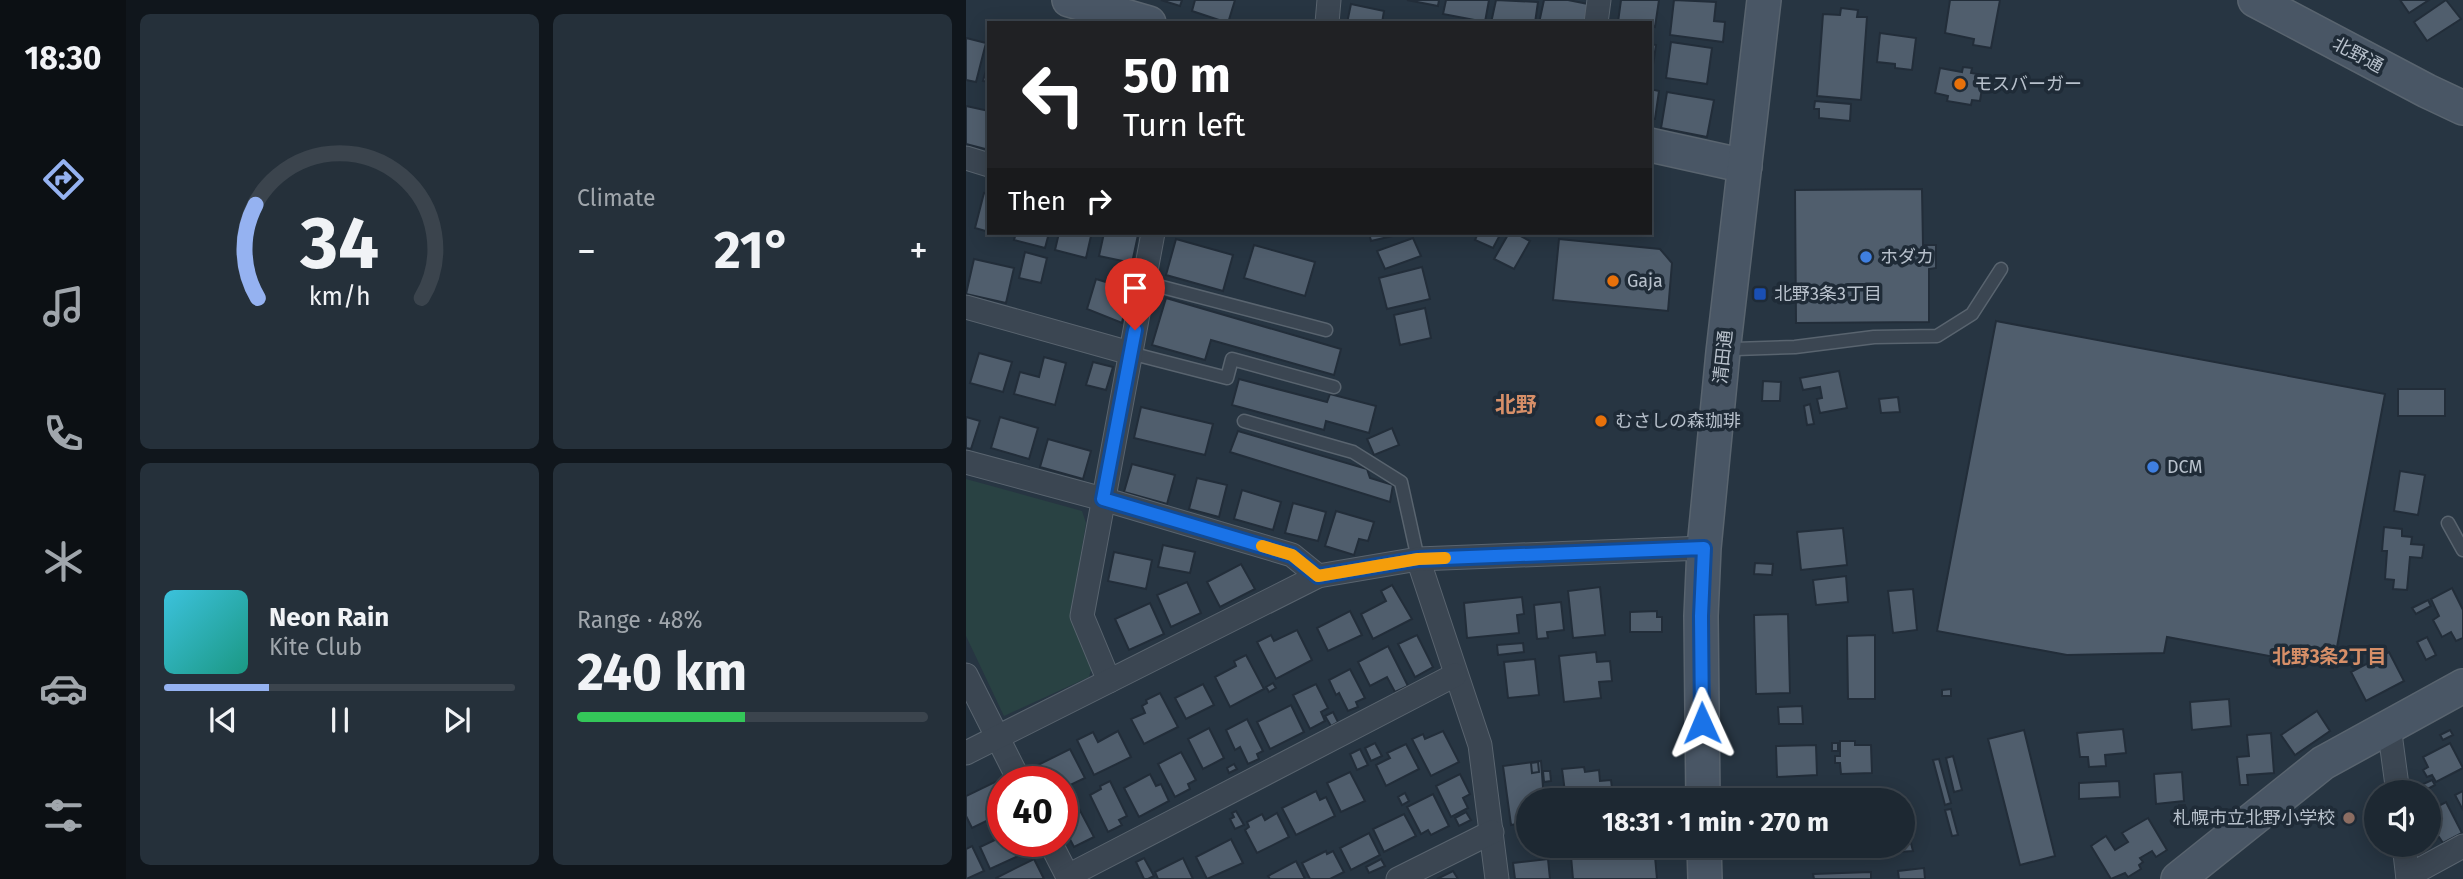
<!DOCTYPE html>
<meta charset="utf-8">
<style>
body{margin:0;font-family:"Fira Sans","Noto Sans JP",sans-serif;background:#25303a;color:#f1f3f6;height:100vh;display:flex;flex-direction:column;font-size:26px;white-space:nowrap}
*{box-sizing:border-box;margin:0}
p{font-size:23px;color:#a0a6ac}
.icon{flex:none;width:38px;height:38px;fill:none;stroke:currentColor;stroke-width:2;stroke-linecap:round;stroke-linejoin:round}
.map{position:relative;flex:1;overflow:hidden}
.details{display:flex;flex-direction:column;gap:14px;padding:14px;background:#10161c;width:840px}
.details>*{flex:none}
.hud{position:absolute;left:21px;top:21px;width:665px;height:214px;border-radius:0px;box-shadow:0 4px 18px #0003,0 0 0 2px #3b444d;background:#202124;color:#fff;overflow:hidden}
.controls{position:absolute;left:1398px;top:780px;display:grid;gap:14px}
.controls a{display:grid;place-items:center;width:77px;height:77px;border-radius:50%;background:#1d2832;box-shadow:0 4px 18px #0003,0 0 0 2px #3b444d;font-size:35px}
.speed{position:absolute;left:21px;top:766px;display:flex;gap:14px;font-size:35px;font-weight:700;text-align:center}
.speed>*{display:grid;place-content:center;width:91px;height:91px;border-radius:50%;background:#1d2832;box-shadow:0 4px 18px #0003,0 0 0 2px #3b444d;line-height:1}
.speed .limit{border:10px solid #d22;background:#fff;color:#111}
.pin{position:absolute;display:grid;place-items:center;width:60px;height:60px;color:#fff;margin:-72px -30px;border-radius:50% 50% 50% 0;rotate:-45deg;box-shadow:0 0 7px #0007}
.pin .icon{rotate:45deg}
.me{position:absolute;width:77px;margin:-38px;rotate:359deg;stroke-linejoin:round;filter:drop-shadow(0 0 5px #0008)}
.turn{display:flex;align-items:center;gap:24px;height:147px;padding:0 21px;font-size:32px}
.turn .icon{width:91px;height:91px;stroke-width:2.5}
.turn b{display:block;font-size:49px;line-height:60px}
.then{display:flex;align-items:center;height:66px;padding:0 21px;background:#0003;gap:14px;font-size:26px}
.big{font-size:52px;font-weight:700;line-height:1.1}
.details .card{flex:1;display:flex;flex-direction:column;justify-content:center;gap:10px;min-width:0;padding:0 24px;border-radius:10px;background:#25303a}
.details .dial{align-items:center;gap:0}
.dial svg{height:182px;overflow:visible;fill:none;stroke:#3b444d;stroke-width:7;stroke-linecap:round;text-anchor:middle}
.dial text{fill:#f1f3f6;stroke:none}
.song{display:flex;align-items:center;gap:21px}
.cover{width:84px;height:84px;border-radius:10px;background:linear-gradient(135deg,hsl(190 70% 55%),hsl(170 70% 35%))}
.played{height:7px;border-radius:4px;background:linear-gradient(90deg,#95b2f1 30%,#3b444d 30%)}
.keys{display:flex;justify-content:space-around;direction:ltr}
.heat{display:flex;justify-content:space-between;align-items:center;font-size:38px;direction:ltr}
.charge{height:10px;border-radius:5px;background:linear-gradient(90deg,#34c759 48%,#3b444d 0)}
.details .tiles{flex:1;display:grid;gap:14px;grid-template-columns:repeat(2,1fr)}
.trip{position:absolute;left:550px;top:788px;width:399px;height:70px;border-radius:35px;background:#1d2832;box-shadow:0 4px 18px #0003,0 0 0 2px #3b444d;font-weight:700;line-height:70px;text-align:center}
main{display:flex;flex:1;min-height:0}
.tabs{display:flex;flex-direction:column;width:126px;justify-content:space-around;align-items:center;background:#0c1014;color:#a0a6ac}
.tabs .icon{width:49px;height:49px}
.tabs .selected{color:#95b2f1}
.tabs b{font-size:32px;color:#f1f3f6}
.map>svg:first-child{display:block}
</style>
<main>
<nav class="tabs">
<b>18:30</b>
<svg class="icon selected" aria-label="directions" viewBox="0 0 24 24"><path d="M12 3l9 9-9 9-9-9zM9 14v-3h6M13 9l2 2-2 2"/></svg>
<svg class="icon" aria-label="music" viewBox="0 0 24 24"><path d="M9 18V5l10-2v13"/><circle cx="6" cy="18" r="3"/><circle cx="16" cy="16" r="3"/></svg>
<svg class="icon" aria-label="phone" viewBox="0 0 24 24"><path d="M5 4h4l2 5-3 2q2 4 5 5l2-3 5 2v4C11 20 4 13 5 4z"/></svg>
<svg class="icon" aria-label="climate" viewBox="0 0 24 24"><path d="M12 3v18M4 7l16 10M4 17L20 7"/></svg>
<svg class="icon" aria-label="car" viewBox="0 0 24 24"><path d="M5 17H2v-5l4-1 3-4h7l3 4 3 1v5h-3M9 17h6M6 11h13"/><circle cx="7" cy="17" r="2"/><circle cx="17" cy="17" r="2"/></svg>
<svg class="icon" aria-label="filters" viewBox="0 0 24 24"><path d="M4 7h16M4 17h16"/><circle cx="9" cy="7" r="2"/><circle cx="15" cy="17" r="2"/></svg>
</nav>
<section class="details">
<div class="tiles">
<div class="card dial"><svg viewBox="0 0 100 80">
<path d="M14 69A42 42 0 1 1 86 69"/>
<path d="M14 69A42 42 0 0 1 13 28" stroke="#95b2f1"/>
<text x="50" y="56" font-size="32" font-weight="700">34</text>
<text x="50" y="72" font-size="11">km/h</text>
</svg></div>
<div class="card"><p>Climate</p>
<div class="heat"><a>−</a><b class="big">21°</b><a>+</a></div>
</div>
<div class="card">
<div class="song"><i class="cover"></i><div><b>Neon Rain</b><p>Kite Club</p></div></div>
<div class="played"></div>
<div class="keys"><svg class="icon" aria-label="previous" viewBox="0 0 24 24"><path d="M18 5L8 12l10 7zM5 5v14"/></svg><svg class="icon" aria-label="pause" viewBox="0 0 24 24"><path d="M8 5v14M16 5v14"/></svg><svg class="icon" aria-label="next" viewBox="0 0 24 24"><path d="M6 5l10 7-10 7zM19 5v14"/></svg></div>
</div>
<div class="card"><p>Range · 48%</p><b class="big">240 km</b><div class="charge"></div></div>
</div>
</section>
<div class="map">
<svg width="1497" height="879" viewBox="0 0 1497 879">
<rect width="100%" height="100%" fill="#273542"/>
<polygon fill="#294243" points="0,479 116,511 120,523 104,619 126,667 123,677 38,716 0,636"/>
<g fill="#505e6d" stroke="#222d39" stroke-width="2">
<polygon points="195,0 216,0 214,6"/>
<polygon points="229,0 269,0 262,23 226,11"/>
<polygon points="441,0 473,0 472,6"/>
<polygon points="480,0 523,0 519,22 477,14"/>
<polygon points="530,0 572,2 569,23 525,23"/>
<polygon points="578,0 602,0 622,4 619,23 573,23"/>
<polygon points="655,0 693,0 689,27 684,26 684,23 652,22"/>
<polygon points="708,0 750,2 748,21 759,22 757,42 704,35"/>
<polygon points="984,0 1034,0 1025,48 1007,45 1008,39 979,33"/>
<polygon points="1434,0 1463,0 1443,13"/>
<polygon points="1480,0 1495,19 1461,41 1448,22"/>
<polygon points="385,4 418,11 416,23 381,23"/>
<polygon points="875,8 892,10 891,17 901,17 895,100 851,96 857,14 874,15"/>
<polygon points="914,33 950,38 946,70 929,68 929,64 911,62"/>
<polygon points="0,38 20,43 10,82 0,80"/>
<polygon points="705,42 746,48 741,84 700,78"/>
<polygon points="684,44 690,45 686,72 684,72"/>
<polygon points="23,60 23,82 17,81"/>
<polygon points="997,67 1006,68 1005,73 1018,75 1014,101 1006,100 1005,105 981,101 982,96 969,93 974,68 996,72"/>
<polygon points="684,89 693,91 689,119 684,119"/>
<polygon points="701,92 748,100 741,137 695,128"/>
<polygon points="849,101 885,104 884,121 853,118 853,109 848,109"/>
<polygon points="0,106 23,111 23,150 0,144"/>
<polygon points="956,189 957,245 970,245 970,268 963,269 963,322 830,323 829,190"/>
<polygon points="18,193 23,194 23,232 9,228"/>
<polygon points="50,233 83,233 79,248 48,240"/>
<polygon points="93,233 121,233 120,235 125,236 120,258 89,250"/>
<polygon points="138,233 172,235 166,263 133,256"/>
<polygon points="403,233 439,233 405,241"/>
<polygon points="512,233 535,233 527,248 509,240"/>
<polygon points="543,233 549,233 564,241 548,269 528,259"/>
<polygon points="447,238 455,256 419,269 411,251"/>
<polygon points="210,239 267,255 257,291 200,275"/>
<polygon points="593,239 694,249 706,263 702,311 587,300"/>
<polygon points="288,245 349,262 339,296 278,278"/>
<polygon points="59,252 81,258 75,283 53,278"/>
<polygon points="8,259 48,268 40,303 0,294"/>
<polygon points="456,267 464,299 421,309 413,278"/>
<polygon points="130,279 163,289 156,323 121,309"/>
<polygon points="200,298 375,349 368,375 245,340 239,360 186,345"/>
<polygon points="459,308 465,338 434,345 428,315"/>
<polygon points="1030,321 1419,394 1367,668 1201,637 1198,653 1101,655 971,631"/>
<polygon points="13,353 46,362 37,392 4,383"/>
<polygon points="78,357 100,363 89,405 48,394 54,372 73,377"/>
<polygon points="127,362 147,367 140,390 120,385"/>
<polygon points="873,371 881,408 854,413 851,399 856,398 854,387 837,390 834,378"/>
<polygon points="273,379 361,402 364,394 410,406 403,433 360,421 358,430 266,405"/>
<polygon points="797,381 815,382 814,401 796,401"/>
<rect x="1432" y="389" width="47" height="27"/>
<polygon points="932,397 934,412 915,413 913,399"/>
<polygon points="844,404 848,424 841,425 838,406"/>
<polygon points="175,407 247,424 239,455 168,438"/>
<polygon points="0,417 14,421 5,449 0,448"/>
<polygon points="34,417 72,428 63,459 25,448"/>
<polygon points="426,428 433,445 408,455 401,439"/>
<polygon points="272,431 401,469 404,478 427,485 424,502 264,452"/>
<polygon points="82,439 125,451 117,479 74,467"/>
<polygon points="166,464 209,475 201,504 158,492"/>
<polygon points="1434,471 1459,475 1452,515 1428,511"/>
<polygon points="231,478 261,485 253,517 223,509"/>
<polygon points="276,490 315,502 307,530 268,519"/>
<polygon points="327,503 360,512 352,541 319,533"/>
<polygon points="370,511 408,522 402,541 393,539 388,555 359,546"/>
<polygon points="1418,527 1436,529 1436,536 1446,537 1445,544 1458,545 1456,558 1444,557 1441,590 1427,589 1428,580 1419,579 1421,551 1416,551"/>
<polygon points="877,528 881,565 835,570 831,532"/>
<polygon points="197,545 229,552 224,573 192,567"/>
<polygon points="148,552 186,560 180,589 142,581"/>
<polygon points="789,563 807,564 806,575 788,574"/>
<polygon points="275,564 289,589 254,607 241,582"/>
<polygon points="880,576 882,602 850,605 847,580"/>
<polygon points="221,582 235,613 205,627 191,595"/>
<polygon points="426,585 446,619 407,639 395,614 420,601 415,591"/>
<polygon points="634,587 639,635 607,638 602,591"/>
<polygon points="1486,588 1497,610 1497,638 1490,641 1485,632 1476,637 1467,620 1473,616 1465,599"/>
<polygon points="947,589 951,630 927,633 922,591"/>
<polygon points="556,597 558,614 551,615 553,633 501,638 498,603"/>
<polygon points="1462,600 1465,606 1450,614 1446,608"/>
<polygon points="595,602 598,630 581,632 582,638 571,639 568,605"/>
<polygon points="184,603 198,634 163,650 149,619"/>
<polygon points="384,611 396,635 362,651 351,628"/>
<polygon points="691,611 691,617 696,617 696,632 664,632 664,612"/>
<polygon points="822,614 824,693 790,694 788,615"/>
<polygon points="331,630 346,660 310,679 291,642 305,635 308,641"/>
<polygon points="451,635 467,667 449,677 432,644"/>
<polygon points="909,635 909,699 882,699 881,636"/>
<polygon points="1461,637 1470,655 1460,660 1451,642"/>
<polygon points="557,643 558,652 532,655 531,645"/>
<polygon points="422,646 442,686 429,692 421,677 404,686 392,662"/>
<polygon points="630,652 631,662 644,661 646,681 633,682 635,698 598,702 593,656"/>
<polygon points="1423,652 1438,681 1400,701 1385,672"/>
<polygon points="280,655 298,689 264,707 249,677 270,666 268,661"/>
<polygon points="569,659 573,695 542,698 538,662"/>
<polygon points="384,669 399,698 390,702 392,707 382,711 373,693 370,695 363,680"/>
<polygon points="307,683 310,688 303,692 300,687"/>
<polygon points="237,684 248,705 220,719 209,698"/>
<polygon points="350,684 362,708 355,712 359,721 344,729 327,695"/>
<polygon points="985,689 985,696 976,696 976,690"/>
<polygon points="194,693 212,727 178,744 165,719 179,713 176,706 181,703 180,700"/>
<polygon points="1263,699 1265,726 1226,730 1224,702"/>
<polygon points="325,705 338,732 304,749 291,722"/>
<polygon points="836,706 837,724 813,724 812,707"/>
<polygon points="1351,711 1364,731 1329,755 1315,735"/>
<polygon points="367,712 372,722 365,726 359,716"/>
<polygon points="281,719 297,751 291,754 293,759 282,764 274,747 269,750 260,730"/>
<polygon points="243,728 258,758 237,769 222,739"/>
<polygon points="1157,729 1160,753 1139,755 1140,766 1123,767 1122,757 1114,757 1111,733"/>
<polygon points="1058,730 1089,856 1054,865 1022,739"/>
<polygon points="1484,730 1487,735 1477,740 1474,735"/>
<polygon points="152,731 165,757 128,775 111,740 127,732 132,742"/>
<polygon points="477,731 493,762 465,776 446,739 457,734 459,739"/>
<polygon points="1305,733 1308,773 1281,775 1282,785 1274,785 1271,757 1283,756 1281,735"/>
<polygon points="874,741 889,741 889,745 905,745 906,773 875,774 874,763 869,763 869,756 874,756"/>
<polygon points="409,743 416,756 405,761 399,748"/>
<rect x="866" y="743" width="6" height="8"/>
<polygon points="1484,743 1497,768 1470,782 1466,775 1461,777 1457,770 1462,767 1457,757"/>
<polygon points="440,744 453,769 420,786 410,765 424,758 421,753"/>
<polygon points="850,745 851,775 811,777 810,746"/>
<polygon points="104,749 119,778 96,789 96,782 78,782 70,766"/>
<polygon points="394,749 402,765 391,770 384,754"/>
<polygon points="215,752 230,780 222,784 224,789 209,797 192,764"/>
<polygon points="987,756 996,790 988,792 980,758"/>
<polygon points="973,759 985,803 979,805 967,760"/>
<polygon points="575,761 578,800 562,800 562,822 545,825 537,766"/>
<polygon points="572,762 573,772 566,773 565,763"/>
<polygon points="268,764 271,769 263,773 261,768"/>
<polygon points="618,767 619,772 633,770 634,781 645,780 647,797 600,800 596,769"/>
<polygon points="577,771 584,771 585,781 578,782"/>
<polygon points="384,772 399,801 375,812 361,783"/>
<polygon points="1216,772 1218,801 1190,804 1188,774"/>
<polygon points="184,774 190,786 195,784 203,801 173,817 158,788"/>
<polygon points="494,774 504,794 497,798 502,808 485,817 470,786"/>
<polygon points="33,780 37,788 37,813 6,828 0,816 0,796"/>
<polygon points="1466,780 1469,785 1458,791 1455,785"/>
<polygon points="144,781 161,816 153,820 156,825 142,832 124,795 135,789 134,786"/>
<polygon points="1153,781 1154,797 1113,799 1113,783"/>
<polygon points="350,791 354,800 360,797 369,816 330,835 316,808"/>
<polygon points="699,791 700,800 680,800 680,793"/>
<polygon points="1497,791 1497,810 1489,795"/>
<polygon points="439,793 443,801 436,805 432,797"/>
<polygon points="467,794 483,826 465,835 462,830 455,834 441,807"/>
<polygon points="109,801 128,837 108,847 96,824 96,807"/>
<polygon points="1480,802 1496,833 1477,843 1473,837 1466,840 1463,834 1463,826 1467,824 1463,811"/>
<polygon points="1213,805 1219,805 1220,812 1213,812"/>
<polygon points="985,809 992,835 986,836 979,810"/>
<polygon points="270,811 278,825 269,829 264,819 268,817 266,813"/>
<polygon points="500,812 505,820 493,826 489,818"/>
<polygon points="311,813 323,837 291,853 279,830 283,827 281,822 296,814 299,820"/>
<polygon points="438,814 450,836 418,852 407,829"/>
<polygon points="1182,818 1201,850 1190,857 1186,851 1174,858 1177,862 1173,865 1175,869 1162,877 1159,873 1145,879 1125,846 1140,836 1149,850 1162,842 1156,833"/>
<polygon points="403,833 414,855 385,870 374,848"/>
<polygon points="37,836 37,842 61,842 65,850 24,869 14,847"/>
<polygon points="265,839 277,863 241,879 230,857"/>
<polygon points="945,843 947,851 933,852 933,845"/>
<polygon points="604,845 688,845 691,879 607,879"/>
<polygon points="6,846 18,871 0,879 0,849"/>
<polygon points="360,851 361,854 367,851 378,872 364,879 344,879 336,863"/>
<polygon points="178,858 188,876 182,879 178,879 170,862"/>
<polygon points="217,858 227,879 192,879 189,872"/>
<polygon points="68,859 78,879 30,879 30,878"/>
<polygon points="415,859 419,866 403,873 400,867"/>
<polygon points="582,859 584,879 549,879 547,863"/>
<polygon points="330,861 339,879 304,879 302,876"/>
<polygon points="958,868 959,879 933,879 932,871"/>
<polygon points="487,871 492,879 471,879"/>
<polygon points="905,872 905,879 848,879 847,874"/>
</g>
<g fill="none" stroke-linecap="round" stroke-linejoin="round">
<g stroke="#59646f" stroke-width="15">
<g id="lane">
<polyline points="177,282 360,330"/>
<polyline points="759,352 769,349 829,347 908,337 971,336 1006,314 1035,269"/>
<polyline points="164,353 261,378 266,359 368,387"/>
<polyline points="278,421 387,452 435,482 452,559"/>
<polyline points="1482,523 1497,550"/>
</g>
</g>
<g stroke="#59646f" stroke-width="25">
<g id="street">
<polyline points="361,23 363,0"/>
<polyline points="630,23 633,0"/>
<polyline points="0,158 23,165"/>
<polyline points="0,307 164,353"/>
<polyline points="0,462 137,499 326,555 352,576"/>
<polyline points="452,559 514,745 531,879"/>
<polyline points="0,675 54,782"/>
<polyline points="143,681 116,616 187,233"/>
<polyline points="1423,726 1432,793"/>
<polyline points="0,753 352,576 452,559 738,548"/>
<polyline points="84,842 103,879"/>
<polyline points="1438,845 1442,879"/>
<polyline points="102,876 489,675"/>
<polyline points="1442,876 1497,846"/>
<polyline points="432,879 526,832"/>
</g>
</g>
<g stroke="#59646f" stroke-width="36">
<g id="secondary">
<polyline points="103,0 183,23"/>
<polyline points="1289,0 1461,91 1497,108"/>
<polyline points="684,145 779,166"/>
<polyline points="737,800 735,616 738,548 757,352 798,0"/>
<polyline points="738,845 739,879"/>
<polyline points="1212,879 1357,763 1497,686"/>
</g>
</g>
<use href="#lane" stroke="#3b4652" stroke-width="12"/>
<use href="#street" stroke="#3b4652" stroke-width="23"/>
<use href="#secondary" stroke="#495665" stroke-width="33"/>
</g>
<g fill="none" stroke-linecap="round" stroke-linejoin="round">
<g stroke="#114b97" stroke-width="18">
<polyline id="route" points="169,330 137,499 326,555 352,576 452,559 738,548 735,616 736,723"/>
</g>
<use href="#route" stroke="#1a73e8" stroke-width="12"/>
<polyline stroke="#f59e0b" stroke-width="12" points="296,546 326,555 352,576 452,559 479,558"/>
</g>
<g fill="#e8710a" stroke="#1f2b37" stroke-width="2.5">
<circle cx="994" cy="84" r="7"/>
<circle cx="647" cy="281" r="7"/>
<circle cx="635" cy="421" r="7"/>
</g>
<g fill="#3f7fe0" stroke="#1f2b37" stroke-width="2.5">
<circle cx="900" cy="257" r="7"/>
<circle cx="1187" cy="467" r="7"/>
</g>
<rect fill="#1a4fb4" stroke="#1f2b37" stroke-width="2.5" x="787" y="287" width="14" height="14" rx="3.5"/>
<circle fill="#8d6e63" stroke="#1f2b37" stroke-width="2.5" cx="1383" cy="818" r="7"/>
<g text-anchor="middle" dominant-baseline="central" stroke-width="7" stroke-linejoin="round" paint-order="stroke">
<g font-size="18" fill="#b8c1cc" stroke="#1f2b37">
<text transform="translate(1392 55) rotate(28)">北野通</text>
<text transform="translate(757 357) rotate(-84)">清田通</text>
</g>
<g font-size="18" fill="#b8c1cc" stroke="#1f2b37" text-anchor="start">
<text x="1008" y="84">モスバーガー</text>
<text x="914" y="257">ホダカ</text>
<text x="661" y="281">Gaja</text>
<text x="808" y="294">北野3条3丁目</text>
<text x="649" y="421">むさしの森珈琲</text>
<text x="1201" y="467">DCM</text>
<text x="1369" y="818" text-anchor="end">札幌市立北野小学校</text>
</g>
<g font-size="19" font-weight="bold" fill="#d78f68" stroke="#1f2b37">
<text x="1363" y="656">北野3条2丁目</text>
</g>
<g font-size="21" font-weight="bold" fill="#d78f68" stroke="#1f2b37">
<text x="550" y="405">北野</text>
</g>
</g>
</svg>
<div class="controls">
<a><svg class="icon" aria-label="sound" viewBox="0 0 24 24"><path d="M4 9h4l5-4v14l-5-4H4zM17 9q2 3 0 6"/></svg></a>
</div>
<div class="speed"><div class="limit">40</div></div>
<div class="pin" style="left:169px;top:330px;background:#d93025"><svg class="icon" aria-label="arrive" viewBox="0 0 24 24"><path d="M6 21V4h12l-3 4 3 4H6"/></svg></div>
<svg class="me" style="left:736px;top:723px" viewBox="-20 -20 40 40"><path d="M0-17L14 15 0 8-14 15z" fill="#1a73e8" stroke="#fff" stroke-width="4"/></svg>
<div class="trip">18:31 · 1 min · 270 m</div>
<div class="hud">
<div class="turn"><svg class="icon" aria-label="left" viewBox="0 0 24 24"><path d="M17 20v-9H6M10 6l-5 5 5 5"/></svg><div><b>50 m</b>Turn left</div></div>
<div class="then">Then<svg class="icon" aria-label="right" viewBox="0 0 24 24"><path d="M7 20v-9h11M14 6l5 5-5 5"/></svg></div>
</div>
</div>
</main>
